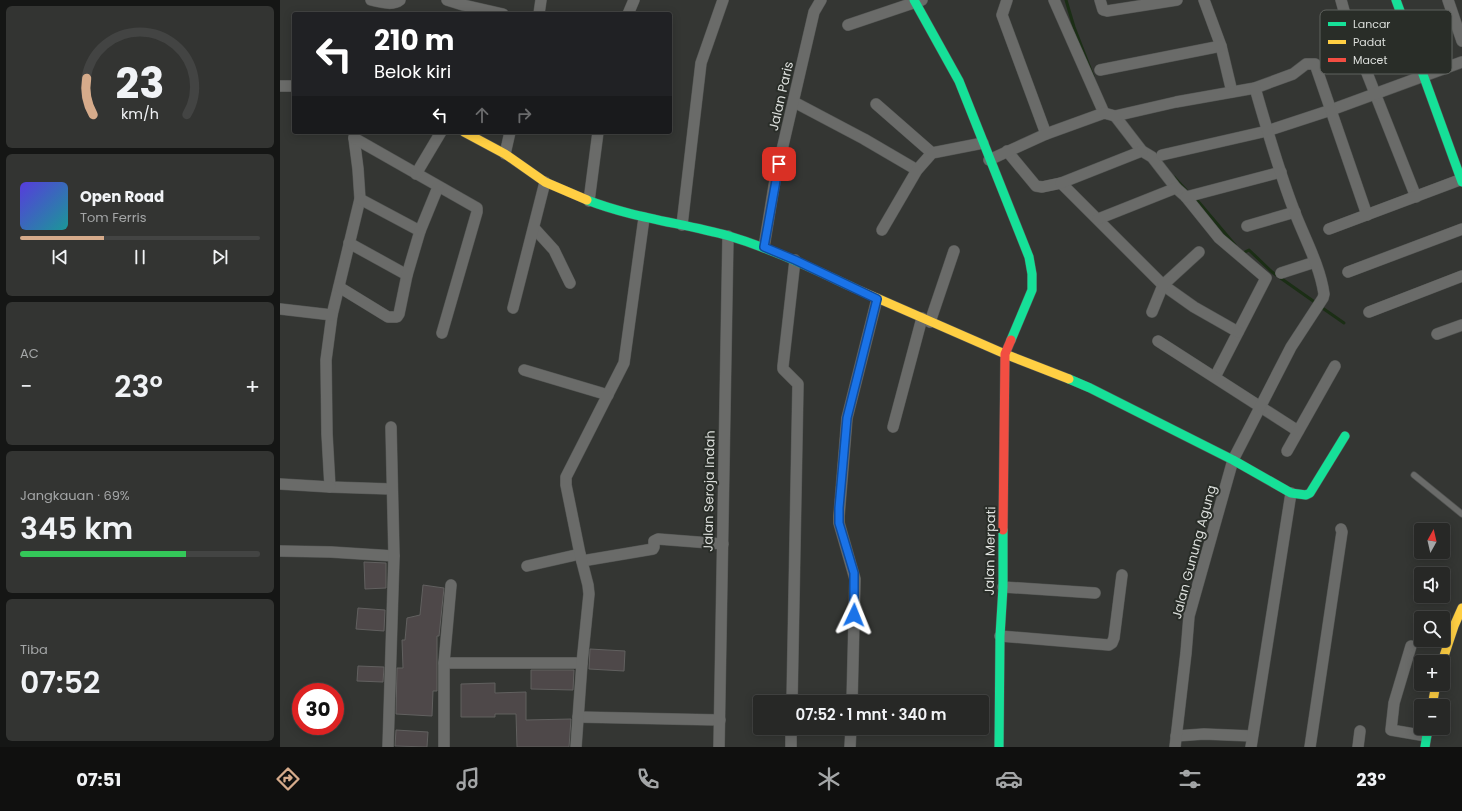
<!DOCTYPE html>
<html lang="id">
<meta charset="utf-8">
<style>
body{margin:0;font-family:Poppins,sans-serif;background:#333432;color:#f1f3f6;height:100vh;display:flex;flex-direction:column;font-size:15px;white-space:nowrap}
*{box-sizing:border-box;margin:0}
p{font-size:13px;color:#a4a6a7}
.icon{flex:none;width:22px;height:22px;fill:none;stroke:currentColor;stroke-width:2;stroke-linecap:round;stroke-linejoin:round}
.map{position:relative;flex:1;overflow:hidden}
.panel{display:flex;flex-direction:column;gap:6px;padding:6px;background:#151615;width:280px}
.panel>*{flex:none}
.hud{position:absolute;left:12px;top:12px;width:380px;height:122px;border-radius:4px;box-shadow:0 2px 10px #0003,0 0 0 1px #434443;background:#202124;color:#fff;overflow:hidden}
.needle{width:26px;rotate:8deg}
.controls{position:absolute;left:1134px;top:523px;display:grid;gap:8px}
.controls a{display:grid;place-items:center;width:36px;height:36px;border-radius:4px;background:#272826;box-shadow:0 2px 10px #0003,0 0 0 1px #434443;font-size:20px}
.speed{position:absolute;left:12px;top:683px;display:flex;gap:8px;font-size:20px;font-weight:700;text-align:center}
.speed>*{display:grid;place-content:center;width:52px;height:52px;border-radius:50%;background:#272826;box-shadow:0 2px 10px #0003,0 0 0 1px #434443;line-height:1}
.speed .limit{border:6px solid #d22;background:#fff;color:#111}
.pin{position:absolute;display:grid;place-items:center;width:34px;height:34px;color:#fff;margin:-17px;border-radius:8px;box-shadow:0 2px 6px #0006}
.me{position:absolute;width:44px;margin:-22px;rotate:2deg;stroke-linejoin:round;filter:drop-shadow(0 0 3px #0008)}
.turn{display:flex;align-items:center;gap:14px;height:84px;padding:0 16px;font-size:18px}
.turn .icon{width:52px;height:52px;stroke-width:2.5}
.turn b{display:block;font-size:28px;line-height:34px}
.lanes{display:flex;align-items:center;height:38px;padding:0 16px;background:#0003;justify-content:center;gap:20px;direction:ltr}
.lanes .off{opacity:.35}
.big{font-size:30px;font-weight:600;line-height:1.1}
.panel .widget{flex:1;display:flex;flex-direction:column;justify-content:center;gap:6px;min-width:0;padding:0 14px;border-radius:6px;background:#333432}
.panel .dial{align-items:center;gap:0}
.dial svg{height:104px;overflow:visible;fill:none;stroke:#434443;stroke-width:7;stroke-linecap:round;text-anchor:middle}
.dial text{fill:#f1f3f6;stroke:none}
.song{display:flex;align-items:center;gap:12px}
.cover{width:48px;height:48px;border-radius:6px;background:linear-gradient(135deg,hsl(250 70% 55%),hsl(180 70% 35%))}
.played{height:4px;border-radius:2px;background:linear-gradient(90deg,#d6ab8b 35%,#434443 35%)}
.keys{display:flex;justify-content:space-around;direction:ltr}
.heat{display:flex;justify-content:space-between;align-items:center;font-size:22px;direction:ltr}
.charge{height:6px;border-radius:3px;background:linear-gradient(90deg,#34c759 69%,#434443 0)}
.trip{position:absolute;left:473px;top:695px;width:236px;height:40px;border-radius:4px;background:#272826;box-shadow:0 2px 10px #0003,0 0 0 1px #434443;font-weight:600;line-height:40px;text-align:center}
.dock{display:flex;height:64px;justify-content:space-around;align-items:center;background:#10100f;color:#a4a6a7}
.dock .icon{width:28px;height:28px}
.dock .current{color:#d6ab8b}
.dock b{font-size:18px;color:#f1f3f6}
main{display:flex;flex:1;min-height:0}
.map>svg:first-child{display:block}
</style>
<main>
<section class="panel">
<div class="widget dial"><svg viewBox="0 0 100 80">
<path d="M14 69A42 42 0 1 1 86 69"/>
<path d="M14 69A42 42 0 0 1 9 41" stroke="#d6ab8b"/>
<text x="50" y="56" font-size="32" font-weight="700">23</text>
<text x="50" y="72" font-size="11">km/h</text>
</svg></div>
<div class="widget">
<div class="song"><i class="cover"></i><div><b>Open Road</b><p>Tom Ferris</p></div></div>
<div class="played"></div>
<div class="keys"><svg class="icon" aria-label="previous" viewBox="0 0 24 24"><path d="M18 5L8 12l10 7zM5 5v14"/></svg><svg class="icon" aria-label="pause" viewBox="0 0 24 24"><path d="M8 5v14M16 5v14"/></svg><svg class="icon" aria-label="next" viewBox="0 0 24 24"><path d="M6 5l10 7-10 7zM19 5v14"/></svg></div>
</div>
<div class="widget"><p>AC</p>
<div class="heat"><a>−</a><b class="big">23°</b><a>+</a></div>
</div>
<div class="widget"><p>Jangkauan · 69%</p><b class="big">345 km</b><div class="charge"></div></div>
<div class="widget"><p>Tiba</p><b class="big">07:52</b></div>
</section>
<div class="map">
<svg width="1182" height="747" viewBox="0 0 1182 747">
<rect width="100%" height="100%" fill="#343633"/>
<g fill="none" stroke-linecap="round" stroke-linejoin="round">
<g stroke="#1b2e15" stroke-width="3">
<polyline points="786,0 794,27 813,76"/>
<polyline points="894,177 906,190"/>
<polyline points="917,200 955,245"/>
<polyline points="962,252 963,253 969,250 992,272 1036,303"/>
<polyline points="1041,307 1064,323"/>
</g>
</g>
<g fill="#4e4849" stroke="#61605f">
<polygon points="84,562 106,563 106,588 85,589"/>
<polygon points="143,585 164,588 159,636 157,636 157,691 153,691 152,716 116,714 117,668 123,668 122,640 125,640 127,618 140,615"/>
<polygon points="78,608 105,610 104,631 76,629"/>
<polygon points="310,649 345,651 344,671 309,669"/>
<polygon points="78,666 104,667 103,682 77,681"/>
<polygon points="251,670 294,670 293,690 251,689"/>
<polygon points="215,683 215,693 246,692 246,720 291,719 289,747 237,747 236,714 215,714 215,717 181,717 181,684"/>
<polygon points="116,730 148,732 147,747 115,746"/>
</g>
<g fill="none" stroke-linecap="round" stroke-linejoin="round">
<g stroke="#525452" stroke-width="7">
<polyline id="lane" points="1134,475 1182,514"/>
</g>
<g stroke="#525452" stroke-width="12">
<g id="street">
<path d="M 91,0 C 100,2 113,6 120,0"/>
<polyline points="167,0 183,5 223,14"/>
<polyline points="727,0 722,15 766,134"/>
<polyline points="774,0 824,113"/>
<polyline points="820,0 823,10 827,11 897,0"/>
<polyline points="924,0 941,46 952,92"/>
<polyline points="1061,0 1068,25 1136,197"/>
<polyline points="1168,0 1182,41"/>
<polyline points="259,14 261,0"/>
<polyline points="348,14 354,0"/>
<polyline points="568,25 642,0"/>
<polyline points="820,70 941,46"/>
<polyline points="0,86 14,86"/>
<polyline points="514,102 584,139 637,170"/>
<polyline points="596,104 652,153"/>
<polyline points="835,116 862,151 872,157 896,188 906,197 939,238 986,278 935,377"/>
<polyline points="75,132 74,138 78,169 80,199 52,315 46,360 47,434 50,487 111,489"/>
<polyline points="74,138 197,208 197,212 162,333"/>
<polyline points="727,151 756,186 762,187 781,183 883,285 914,307 958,332"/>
<polyline points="225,154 230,132"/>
<polyline points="882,155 987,131 1051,110 1182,62"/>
<polyline points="709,160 766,134 824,113 835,116 896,102 975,88 1013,74 1026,64 1035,64 1087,215"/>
<polyline points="136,174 161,132"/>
<polyline points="781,183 862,151"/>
<polyline points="906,197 1001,172"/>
<polyline points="80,199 140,231"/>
<polyline points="309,201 318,132"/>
<polyline points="818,219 896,188"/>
<polyline points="402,225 421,63 443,0"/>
<polyline points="967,226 1015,212"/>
<polyline points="254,228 274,250 290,283"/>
<polyline points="1049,229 1182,179"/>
<polyline points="602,230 637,170 652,153 703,143"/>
<polyline points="69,243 127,275"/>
<polyline points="484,247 495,180 534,12 541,0"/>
<polyline points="1068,272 1182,229"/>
<polyline points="1001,273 1035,262"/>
<polyline points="59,287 108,317 117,317 119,314 127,275 140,231 158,187"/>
<polyline points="233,308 265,182"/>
<polyline points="0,309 52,315"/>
<polyline points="872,312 883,285 919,252"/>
<polyline points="1089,312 1182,276"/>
<polyline points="650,322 674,251"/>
<polyline points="1157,334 1182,325"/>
<polyline points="878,341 1018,431"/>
<polyline points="244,370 328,395"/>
<polyline points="613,427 642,318"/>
<polyline points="1007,451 1055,366"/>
<polyline points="0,484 50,487"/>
<polyline points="0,551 51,552 114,556"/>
<polyline points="302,561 373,549 374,547 374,541 378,539 443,544"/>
<polyline points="247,566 300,554"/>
<polyline points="723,587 815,593"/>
<polyline points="720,636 829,645 832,643 834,638 842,575"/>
<polyline points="1131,646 1114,703 1111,730 1146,736"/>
<polyline points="164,663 302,663"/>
<polyline points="512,702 518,384 503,369 503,366 515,260"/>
<polyline points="572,702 575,579 559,523 559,516 567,418 597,299"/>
<polyline points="298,717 440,720"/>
<polyline points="896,736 924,734 972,736"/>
<polyline points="108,747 114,556 111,427"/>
<polyline points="164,747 164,663 171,585"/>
<polyline points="296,747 302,663 309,594 308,585 300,554 286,485 286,477 344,363 364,218"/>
<polyline points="439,747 448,236"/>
<polyline points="511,747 511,728"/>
<polyline points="570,747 571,728"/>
<path d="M 895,747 L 906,653 L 909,616 L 953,460 L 1011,347 L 1043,298 L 1044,294 C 1040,266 1025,239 1015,213 C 999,172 987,130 975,88"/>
<polyline points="971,747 1011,493"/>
<polyline points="1030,747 1062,532 1061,529"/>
<polyline points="1078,747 1080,731"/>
</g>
</g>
<g stroke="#525452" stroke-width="10">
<g id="fast">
<polyline points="634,0 679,81 749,257 752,274 752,290 731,340"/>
<polyline points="1116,0 1182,182"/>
<path d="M 307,200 C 353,218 402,223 449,236 C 493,249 533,269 574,288"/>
<polyline points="789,379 810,388 953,460 1011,493 1026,495 1030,493 1065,436"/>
<polyline points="719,747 720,636 723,587 723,530"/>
<polyline points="1145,747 1148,728"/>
</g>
</g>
<g stroke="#525452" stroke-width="10">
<g id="slow">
<polyline points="184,132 225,154 265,182 307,200"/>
<polyline points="574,288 725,354 789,379"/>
<polyline points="1162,662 1174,626 1182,608"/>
<polyline points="1152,706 1156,684"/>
</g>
</g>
<g stroke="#525452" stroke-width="10">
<polyline id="jam" points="723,530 725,354 731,340"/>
</g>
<use href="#lane" stroke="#6a6b69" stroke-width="5.5"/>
<use href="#street" stroke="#6a6b69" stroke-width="11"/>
<use href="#fast" stroke="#16e098" stroke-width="9"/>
<use href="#slow" stroke="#ffcf43" stroke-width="9"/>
<use href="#jam" stroke="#f24e42" stroke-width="9"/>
</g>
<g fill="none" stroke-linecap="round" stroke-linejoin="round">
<g stroke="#114b97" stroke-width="10">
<polyline id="route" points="499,164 484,247 515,260 597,299 567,418 559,508 559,523 574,573 574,615"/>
</g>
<use href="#route" stroke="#1a73e8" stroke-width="7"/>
</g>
<g text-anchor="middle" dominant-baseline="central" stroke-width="4" stroke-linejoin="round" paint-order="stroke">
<g font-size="13" fill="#dcdfdc" stroke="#292d28">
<text transform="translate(501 96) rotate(-77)">Jalan Paris</text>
<text transform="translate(429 491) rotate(-89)">Jalan Seroja Indah</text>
<text transform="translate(710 551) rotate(-89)">Jalan Merpati</text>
<text transform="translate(914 552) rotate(-75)">Jalan Gunung Agung</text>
</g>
</g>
<rect x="1040" y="10" width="132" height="64" rx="6" fill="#292d28" stroke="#5f625e" stroke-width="1"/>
<rect x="1048" y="22" width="18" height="4" fill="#16e098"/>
<rect x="1048" y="40" width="18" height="4" fill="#ffcf43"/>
<rect x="1048" y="58" width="18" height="4" fill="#f24e42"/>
<g font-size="11" fill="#dcdfdc">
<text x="1073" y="28">Lancar</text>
<text x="1073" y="46">Padat</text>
<text x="1073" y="64">Macet</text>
</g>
</svg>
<div class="controls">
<a><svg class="needle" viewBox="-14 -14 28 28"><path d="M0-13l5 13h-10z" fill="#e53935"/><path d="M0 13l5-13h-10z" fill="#a4a6a7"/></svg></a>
<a><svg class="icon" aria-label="sound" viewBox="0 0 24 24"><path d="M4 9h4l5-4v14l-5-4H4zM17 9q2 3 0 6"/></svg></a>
<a><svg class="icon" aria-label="search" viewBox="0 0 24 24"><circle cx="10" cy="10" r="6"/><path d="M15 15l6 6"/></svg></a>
<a>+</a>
<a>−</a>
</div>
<div class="speed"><div class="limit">30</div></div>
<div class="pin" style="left:499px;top:164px;background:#d93025"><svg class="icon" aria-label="arrive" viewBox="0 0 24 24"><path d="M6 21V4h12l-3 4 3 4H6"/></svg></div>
<svg class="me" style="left:574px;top:615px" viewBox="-20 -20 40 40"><path d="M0-17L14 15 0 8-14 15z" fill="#1a73e8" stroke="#fff" stroke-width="4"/></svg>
<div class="trip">07:52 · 1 mnt · 340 m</div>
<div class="hud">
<div class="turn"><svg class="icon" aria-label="left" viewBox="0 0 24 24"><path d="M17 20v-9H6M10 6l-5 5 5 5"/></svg><div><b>210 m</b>Belok kiri</div></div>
<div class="lanes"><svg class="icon" aria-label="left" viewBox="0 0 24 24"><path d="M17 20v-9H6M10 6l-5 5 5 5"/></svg><svg class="icon off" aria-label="ahead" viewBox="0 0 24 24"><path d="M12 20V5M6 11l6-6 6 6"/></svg><svg class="icon off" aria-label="right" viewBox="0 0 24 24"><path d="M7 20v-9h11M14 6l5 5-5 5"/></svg></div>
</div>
</div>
</main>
<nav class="dock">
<b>07:51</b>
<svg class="icon current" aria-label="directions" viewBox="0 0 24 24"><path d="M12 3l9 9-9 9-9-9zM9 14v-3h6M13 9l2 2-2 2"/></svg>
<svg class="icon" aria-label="music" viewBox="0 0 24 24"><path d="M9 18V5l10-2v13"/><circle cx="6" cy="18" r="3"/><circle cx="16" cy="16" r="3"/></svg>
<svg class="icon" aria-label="phone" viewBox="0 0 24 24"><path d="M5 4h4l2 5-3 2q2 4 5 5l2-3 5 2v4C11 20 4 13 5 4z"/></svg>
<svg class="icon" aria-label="climate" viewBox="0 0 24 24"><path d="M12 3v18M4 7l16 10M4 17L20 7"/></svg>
<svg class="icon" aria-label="car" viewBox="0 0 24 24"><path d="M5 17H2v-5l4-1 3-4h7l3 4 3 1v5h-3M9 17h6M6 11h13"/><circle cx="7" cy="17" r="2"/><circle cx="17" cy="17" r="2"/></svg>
<svg class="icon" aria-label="filters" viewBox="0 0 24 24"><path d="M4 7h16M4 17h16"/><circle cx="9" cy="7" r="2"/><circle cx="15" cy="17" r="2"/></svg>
<b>23°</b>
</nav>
